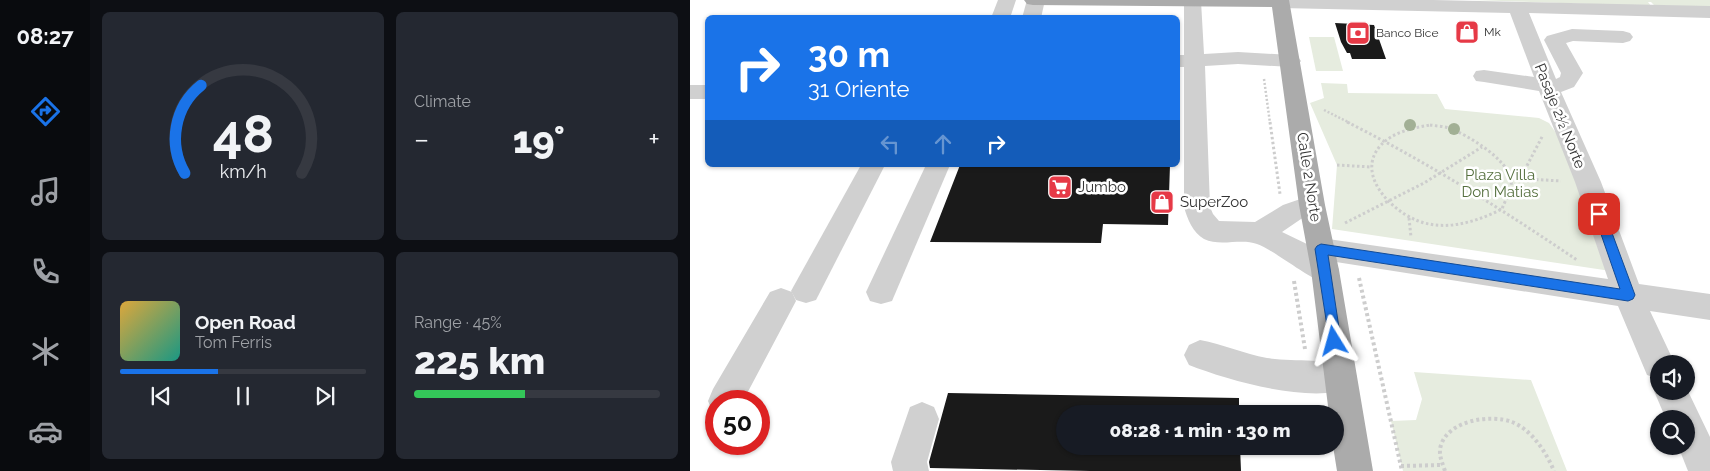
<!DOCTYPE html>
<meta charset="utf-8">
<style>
body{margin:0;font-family:Raleway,sans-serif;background:#242831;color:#f1f3f6;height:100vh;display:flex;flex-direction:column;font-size:19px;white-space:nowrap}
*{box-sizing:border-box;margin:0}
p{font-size:16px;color:#9ea1a6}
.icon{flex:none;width:28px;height:28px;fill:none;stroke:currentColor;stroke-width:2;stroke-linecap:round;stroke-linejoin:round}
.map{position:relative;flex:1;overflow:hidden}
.side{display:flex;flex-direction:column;gap:12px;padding:12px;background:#0d0f14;width:600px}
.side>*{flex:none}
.hud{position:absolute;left:15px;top:15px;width:475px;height:152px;border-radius:8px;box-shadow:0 1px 4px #0004;background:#1a73e8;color:#fff;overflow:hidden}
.tools{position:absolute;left:960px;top:355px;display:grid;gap:10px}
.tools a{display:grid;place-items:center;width:45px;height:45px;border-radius:50%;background:#171b24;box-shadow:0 1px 4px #0004;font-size:25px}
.speed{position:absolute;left:15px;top:390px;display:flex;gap:10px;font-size:25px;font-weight:700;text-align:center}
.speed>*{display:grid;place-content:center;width:65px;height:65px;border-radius:50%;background:#171b24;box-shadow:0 1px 4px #0004;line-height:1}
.speed .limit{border:8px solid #d22;background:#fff;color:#111}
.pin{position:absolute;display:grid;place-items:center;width:42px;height:42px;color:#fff;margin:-21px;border-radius:10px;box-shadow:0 2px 8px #0006}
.me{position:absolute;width:55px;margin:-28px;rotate:352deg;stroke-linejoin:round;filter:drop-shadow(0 0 4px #0008)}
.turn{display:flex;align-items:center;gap:18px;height:105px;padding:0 20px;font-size:22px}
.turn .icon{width:65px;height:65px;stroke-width:2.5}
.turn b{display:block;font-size:35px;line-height:42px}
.lanes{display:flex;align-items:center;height:48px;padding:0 20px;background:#0003;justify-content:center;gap:25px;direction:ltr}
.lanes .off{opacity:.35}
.big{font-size:38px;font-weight:800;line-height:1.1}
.side .widget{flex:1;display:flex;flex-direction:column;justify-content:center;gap:8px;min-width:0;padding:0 18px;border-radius:8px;background:#242831}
.side .dial{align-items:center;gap:0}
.dial svg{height:130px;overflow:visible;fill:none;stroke:#363941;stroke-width:7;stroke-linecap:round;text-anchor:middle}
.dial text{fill:#f1f3f6;stroke:none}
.song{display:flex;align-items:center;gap:15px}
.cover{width:60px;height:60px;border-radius:8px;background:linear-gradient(135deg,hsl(40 70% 55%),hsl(170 70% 35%))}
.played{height:5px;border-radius:2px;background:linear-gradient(90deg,#1a73e8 40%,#363941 40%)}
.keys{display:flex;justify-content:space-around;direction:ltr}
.heat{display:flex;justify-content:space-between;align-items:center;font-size:28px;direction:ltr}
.charge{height:8px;border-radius:4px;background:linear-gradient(90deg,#34c759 45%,#363941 0)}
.side .tiles{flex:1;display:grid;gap:12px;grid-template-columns:repeat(2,1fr)}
.trip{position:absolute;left:366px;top:405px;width:288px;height:50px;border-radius:25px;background:#171b24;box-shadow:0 1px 4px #0004;font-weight:800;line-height:50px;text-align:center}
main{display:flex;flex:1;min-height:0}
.dock{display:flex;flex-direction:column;width:90px;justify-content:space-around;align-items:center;background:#090b0e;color:#9ea1a6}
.dock .icon{width:35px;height:35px}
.dock .active{color:#1a73e8}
.dock b{font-size:22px;color:#f1f3f6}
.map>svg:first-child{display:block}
</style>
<main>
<nav class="dock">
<b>08:27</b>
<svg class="icon active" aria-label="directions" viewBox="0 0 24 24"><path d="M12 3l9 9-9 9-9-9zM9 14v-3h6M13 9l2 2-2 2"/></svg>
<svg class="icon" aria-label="music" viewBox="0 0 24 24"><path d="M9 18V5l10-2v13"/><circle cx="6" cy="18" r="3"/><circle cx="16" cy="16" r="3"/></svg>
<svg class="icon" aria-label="phone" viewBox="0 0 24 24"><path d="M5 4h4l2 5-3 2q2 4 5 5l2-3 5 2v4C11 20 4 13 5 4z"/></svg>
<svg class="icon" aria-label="climate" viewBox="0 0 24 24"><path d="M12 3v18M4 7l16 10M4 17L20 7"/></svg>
<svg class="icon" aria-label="car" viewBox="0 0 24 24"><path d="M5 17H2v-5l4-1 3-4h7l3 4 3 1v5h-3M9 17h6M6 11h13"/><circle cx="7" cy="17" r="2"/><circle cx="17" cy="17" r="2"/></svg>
</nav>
<section class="side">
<div class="tiles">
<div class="widget dial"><svg viewBox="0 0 100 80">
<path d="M14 69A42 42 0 1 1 86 69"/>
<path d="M14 69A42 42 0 0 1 24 15" stroke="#1a73e8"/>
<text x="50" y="56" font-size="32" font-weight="700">48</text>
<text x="50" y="72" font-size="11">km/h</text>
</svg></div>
<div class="widget"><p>Climate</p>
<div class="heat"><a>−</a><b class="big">19°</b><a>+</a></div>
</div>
<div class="widget">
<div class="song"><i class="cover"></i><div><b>Open Road</b><p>Tom Ferris</p></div></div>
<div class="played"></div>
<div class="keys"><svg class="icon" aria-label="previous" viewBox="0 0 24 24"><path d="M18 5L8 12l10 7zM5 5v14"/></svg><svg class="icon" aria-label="pause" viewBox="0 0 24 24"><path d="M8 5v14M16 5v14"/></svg><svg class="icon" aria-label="next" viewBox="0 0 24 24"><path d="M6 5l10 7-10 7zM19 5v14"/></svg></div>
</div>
<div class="widget"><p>Range · 45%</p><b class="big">225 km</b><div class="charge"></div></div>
</div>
</section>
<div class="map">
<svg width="1020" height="471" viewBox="0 0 1020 471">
<rect width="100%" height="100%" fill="#fff"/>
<g fill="#e6ecdf">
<polygon points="782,0 1020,0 1020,9 964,5 961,2 958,2 961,6"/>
<polygon points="619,37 644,37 653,71 626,71"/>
<polygon points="631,83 657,84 658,93 747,94 755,109 849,118 859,123 866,133 934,273 642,229 647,165 620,103 634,98"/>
<polygon points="724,372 841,380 877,471 713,471 701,421 726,420 732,399"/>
</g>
<g fill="#1a1a1a">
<polygon points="645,23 684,25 696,59 662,59 660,53 657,53 651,42"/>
<polygon points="270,165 480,165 478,225 413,224 411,243 240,242"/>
<polygon points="258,393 549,398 549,414 375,414 375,446 550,446 551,471 400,471 240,468 239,462"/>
</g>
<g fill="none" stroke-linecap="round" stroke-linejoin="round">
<g stroke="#cdcdcd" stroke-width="2.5" stroke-dasharray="2 2" stroke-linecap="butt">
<polyline points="574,79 580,123"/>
<polyline points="634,110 660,123"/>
</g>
<g stroke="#cdcdcd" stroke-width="3" stroke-dasharray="2.5 2.5" stroke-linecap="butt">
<polyline points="580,122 590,194"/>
<path d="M 657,122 C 737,162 813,210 887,260"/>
<path d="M 740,125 C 746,126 753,126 759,128 C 778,135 817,159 821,179 C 823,189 815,200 812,209 C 790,220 764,229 739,224 C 708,219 662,176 691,145 C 703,132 723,128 740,125 Z"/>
<polyline points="647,165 681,167"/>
<polyline points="821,178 871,181"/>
<polyline points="830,179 853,135"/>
<polyline points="719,218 721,237"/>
<polyline points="655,223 734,183 792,147"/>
</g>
<g stroke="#cdcdcd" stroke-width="4" stroke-dasharray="3 3" stroke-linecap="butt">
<polyline points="669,278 712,471"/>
<polyline points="604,281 615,349"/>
<polyline points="711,466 752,465"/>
<path d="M 755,471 C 752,462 748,454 751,445 C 759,420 801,414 822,422 C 842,430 856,452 864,471"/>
</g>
<g fill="#d0d0d0" fill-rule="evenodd">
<polygon points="308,0 326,0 320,18 301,18"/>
<polygon points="337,0 355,0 351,18 332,18"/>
<path d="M 494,0 L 511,1 L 514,54 L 548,52 L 601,55 L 608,57 L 611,61 L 608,65 L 601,67 L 548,64 L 515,66 L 520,207 L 523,214 L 529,221 L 565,222 L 593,205 L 622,195 L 631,198 L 635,205 L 631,212 L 611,219 L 592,232 L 619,245 L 621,241 L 631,238 L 918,279 L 885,182 L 849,91 L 794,82 L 786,81 L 783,76 L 786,71 L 794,70 L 844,77 L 820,13 L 591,8 L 585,6 L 582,2 L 583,0 L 743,0 L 1020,6 L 1020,18 L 839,13 L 866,79 L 870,77 L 871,73 L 854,40 L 857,36 L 882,29 L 933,31 L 940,33 L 943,37 L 940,41 L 933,43 L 883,41 L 876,43 L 893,73 L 884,87 L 871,92 L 911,182 L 949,284 L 1020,294 L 1020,320 L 960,311 L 985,364 L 969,364 L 969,379 L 957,375 L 928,306 L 646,262 L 649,270 L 645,278 C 642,279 637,282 634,282 C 622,281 584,250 567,244 C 551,238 530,247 514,239 C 503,233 497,218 494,207 L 494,67 L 488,67 L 488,55 L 494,55 Z"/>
<rect x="0" y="85" width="18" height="14"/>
<polygon points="171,165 195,165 126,300 116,303 106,300 101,291"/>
<polygon points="236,165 260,165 202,301 191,304 180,301 176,292"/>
<polygon points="91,288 102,292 106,301 53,401 26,401 26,414 23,413 18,401 23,389 80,292"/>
<path d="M 510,340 C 533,344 554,354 577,358 C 603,362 640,358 662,366 L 667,377 L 662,388 C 620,404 540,381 499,365 L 494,355 L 499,345 Z"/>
<polygon points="969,381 969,391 996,391 996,387 1020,437 1020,471 998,471 988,446 996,446 996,419 976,419 964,391"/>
<polygon points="232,402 244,407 249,419 237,462 239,471 203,471 201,462 220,407"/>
</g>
<polygon fill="#ababab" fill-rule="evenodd" points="334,0 599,0 635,205 649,270 683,471 647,471 643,446 645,446 645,414 639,414 621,270 609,205 582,7 343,5 337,4"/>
</g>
<g fill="#a2b095">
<circle cx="720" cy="125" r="6"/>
<circle cx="764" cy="129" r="6"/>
</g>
<polygon fill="#1a73e8" stroke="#114b97" points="909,210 915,214 945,295 943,299 938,301 638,255 651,341 649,345 644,347 640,345 625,249 627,246 631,244 930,289 904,214"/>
<defs>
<g id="shop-square" transform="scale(1.25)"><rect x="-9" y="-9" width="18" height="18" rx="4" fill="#e63946" stroke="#fff"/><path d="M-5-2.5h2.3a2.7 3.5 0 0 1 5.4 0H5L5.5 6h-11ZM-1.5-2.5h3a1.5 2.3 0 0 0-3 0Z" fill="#fff"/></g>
<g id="bank-square" transform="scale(1.25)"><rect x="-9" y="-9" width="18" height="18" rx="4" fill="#e63946" stroke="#fff"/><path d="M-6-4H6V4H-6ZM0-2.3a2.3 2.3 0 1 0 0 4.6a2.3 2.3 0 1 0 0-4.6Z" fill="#fff"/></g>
<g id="supermarket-square" transform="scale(1.25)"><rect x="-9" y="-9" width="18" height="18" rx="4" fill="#e63946" stroke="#fff"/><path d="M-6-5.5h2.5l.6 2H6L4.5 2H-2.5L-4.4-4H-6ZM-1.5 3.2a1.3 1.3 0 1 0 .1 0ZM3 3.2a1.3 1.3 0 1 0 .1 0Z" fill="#fff"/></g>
</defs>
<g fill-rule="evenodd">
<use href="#shop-square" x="777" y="32"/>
<use href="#bank-square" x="668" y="33"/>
<use href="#supermarket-square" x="370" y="187"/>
<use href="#shop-square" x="472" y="202"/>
</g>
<g text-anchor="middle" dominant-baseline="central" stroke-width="5" stroke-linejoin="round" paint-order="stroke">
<g font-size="12" fill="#333" stroke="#fff" text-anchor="start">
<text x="794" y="32">Mk</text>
<text x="686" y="33">Banco Bice</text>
</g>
<g font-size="15" fill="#333" stroke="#fff">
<text transform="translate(870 116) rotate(68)">Pasaje 2½ Norte</text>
<text transform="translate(619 177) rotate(81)">Calle 2 Norte</text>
</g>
<g font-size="15" fill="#56703f" stroke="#fff">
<text x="810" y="175">Plaza Villa<tspan x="810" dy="17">Don Matias</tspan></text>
</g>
<g font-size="15" fill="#333" stroke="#fff" text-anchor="start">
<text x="388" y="187">Jumbo</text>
<text x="490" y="202">SuperZoo</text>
</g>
</g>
</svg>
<div class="tools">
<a><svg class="icon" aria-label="sound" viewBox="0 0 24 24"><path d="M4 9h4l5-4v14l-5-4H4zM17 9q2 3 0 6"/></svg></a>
<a><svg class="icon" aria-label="search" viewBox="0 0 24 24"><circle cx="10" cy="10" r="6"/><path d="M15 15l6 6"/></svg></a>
</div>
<div class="speed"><div class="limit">50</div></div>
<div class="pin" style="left:909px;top:214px;background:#d93025"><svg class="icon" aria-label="arrive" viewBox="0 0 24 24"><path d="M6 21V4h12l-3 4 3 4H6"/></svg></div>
<svg class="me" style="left:644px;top:341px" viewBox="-20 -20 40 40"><path d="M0-17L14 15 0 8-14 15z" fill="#1a73e8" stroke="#fff" stroke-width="4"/></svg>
<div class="trip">08:28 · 1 min · 130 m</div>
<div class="hud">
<div class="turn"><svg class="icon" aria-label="right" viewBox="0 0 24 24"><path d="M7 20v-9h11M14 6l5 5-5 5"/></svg><div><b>30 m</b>31 Oriente</div></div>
<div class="lanes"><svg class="icon off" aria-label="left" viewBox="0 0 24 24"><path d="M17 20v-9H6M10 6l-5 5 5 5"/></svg><svg class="icon off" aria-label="ahead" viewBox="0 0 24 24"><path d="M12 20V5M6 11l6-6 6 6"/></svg><svg class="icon" aria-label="right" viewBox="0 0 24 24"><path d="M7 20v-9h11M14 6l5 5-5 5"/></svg></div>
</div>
</div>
</main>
